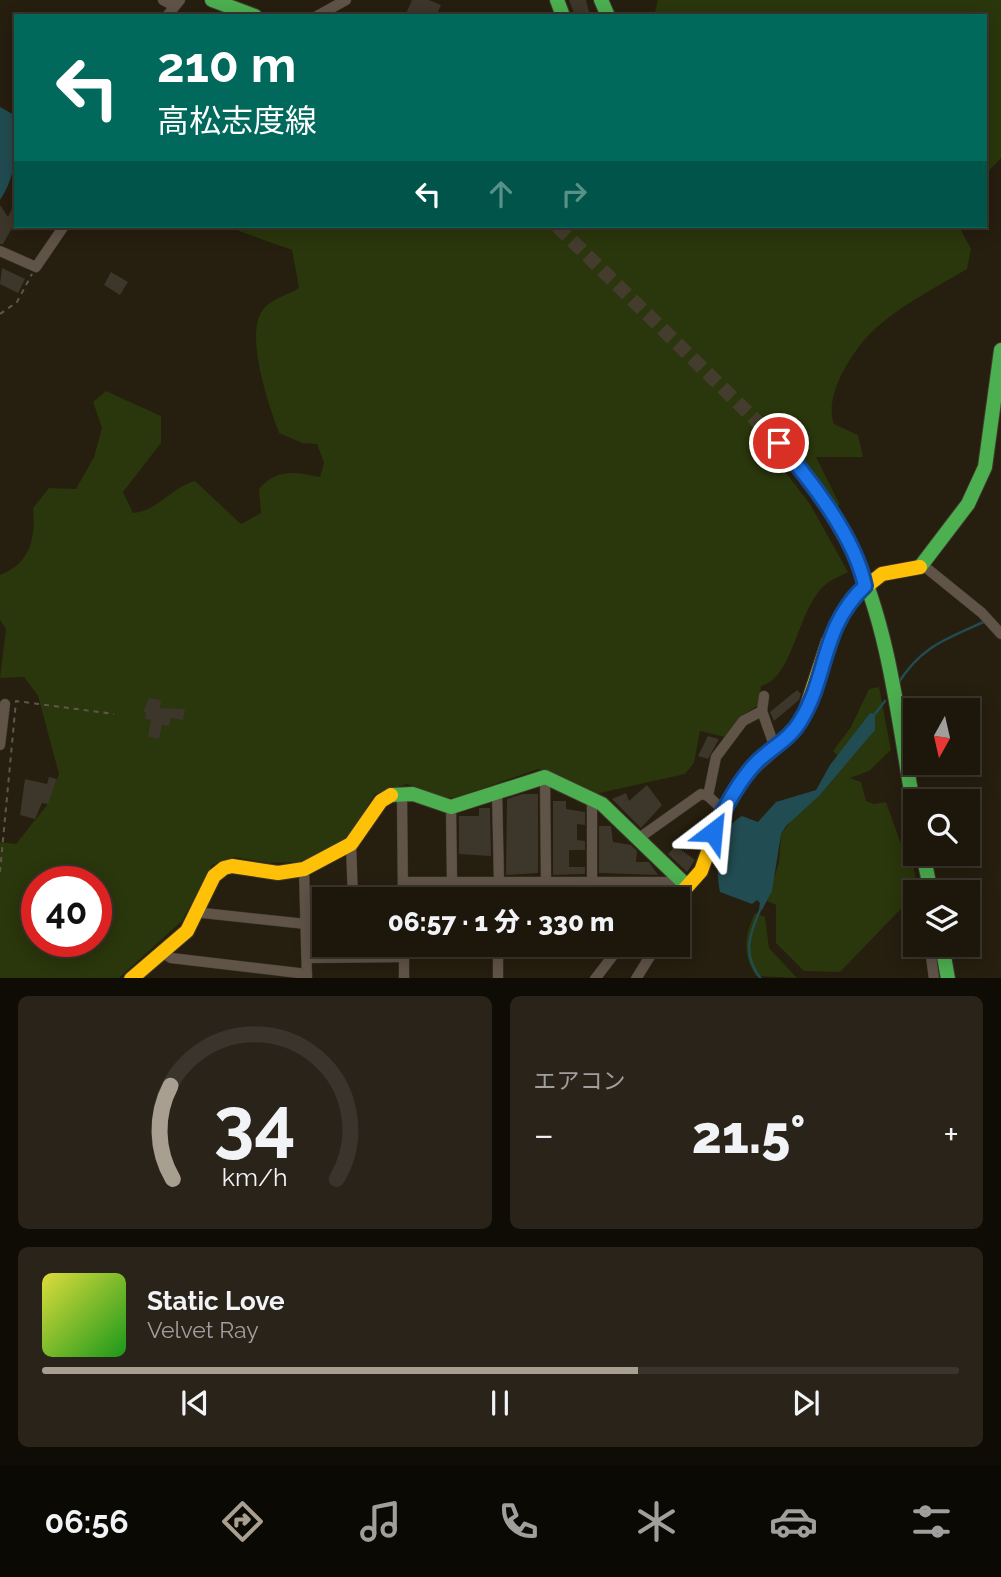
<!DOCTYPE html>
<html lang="ja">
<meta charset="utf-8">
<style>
body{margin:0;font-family:Raleway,"Noto Sans JP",sans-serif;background:#292319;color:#f1f3f6;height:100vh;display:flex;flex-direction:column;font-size:26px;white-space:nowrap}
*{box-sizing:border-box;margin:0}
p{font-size:23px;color:#a09f9d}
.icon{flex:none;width:38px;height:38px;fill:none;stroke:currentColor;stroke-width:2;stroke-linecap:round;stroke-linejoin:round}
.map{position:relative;height:978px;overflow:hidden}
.side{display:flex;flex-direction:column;gap:18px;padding:18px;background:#0f0c06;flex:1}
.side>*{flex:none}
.hud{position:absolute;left:14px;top:14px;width:973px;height:214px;border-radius:0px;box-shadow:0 4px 18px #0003,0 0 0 2px #3a352c;background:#00695c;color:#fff;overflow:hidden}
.needle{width:46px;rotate:188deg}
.tools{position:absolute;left:903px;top:698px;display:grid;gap:14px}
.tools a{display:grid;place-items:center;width:77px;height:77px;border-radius:0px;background:#1c160b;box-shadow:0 4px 18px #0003,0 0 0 2px #3a352c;font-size:35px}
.speed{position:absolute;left:21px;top:866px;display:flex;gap:14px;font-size:35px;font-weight:700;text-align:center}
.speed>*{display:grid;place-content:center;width:91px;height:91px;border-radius:50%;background:#1c160b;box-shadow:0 4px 18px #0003,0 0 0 2px #3a352c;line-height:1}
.speed .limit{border:10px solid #d22;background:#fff;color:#111}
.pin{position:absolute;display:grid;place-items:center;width:60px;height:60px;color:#fff;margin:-30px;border:4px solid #fff;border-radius:50%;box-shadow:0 2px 7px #0007}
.me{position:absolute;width:77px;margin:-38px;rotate:29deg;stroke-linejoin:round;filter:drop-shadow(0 0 5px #0008)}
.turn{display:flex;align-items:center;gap:24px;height:147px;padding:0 28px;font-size:32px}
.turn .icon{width:91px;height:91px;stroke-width:2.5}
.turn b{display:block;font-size:49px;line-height:60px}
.lanes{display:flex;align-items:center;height:66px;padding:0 28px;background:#0003;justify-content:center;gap:35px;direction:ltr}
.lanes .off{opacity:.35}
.big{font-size:52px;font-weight:800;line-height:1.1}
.side .widget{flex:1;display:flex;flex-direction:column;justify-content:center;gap:10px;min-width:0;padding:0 24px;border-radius:10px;background:#292319}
.side .dial{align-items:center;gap:0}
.dial svg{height:182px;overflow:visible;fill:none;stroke:#3a352c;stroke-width:7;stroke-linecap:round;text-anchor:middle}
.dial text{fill:#f1f3f6;stroke:none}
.song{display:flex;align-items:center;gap:21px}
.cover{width:84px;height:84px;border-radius:10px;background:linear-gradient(135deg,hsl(60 70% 55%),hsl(120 70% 35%))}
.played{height:7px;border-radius:4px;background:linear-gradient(90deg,#a89f90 65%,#3a352c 65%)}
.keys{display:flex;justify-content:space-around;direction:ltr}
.heat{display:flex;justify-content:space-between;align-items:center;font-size:38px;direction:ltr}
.side .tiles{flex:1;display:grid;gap:18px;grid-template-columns:1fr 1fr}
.widget:last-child{grid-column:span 2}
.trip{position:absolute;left:312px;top:887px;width:378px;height:70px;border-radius:0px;background:#1c160b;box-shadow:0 4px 18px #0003,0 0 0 2px #3a352c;font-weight:800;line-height:70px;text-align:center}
.menu{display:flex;height:112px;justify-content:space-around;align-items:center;background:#0b0904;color:#a09f9d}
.menu .icon{width:49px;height:49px}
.menu .on{color:#a89f90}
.menu b{font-size:32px;color:#f1f3f6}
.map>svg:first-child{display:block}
</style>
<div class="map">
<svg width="1001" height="979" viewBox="0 0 1001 979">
<rect width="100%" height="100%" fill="#261e0f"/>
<g fill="#2a360b" fill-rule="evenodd">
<polygon points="658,0 1001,0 1001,158 985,175 985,16 654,16"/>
<path d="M 239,226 L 959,226 L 971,249 L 967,269 C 937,287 901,305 875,329 C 854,348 823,395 834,424 L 858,435 L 863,457 L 816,457 L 840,505 L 831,506 L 779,440 L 769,451 L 810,504 L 848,572 C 841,576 830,580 824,586 C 798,609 793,679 761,686 L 759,705 L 746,713 L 725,737 L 700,731 L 694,763 L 685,774 L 591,795 L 556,774 L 538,769 L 455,798 L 440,797 L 407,784 L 375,794 L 351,833 L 336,848 L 301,862 L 268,863 L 235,857 L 212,865 L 182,921 L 119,978 L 0,978 L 0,842 L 16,844 L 47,805 L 59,774 L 38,696 L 24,677 L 0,678 L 6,629 L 0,620 L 0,575 C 30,564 36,538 33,508 L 49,488 L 76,489 L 94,457 L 102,428 L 93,402 L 106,391 L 161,416 L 161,443 L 123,492 L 133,513 C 158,511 170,488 195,481 L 241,524 L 261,513 L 259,489 C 277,468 295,472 320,477 L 324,463 L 317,444 L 302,443 L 279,433 C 269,406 242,330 265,307 C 273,299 289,294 299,288 L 292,250 L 239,231 ZM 37,882 L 96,882 L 96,942 L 37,942 Z"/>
<polygon points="879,687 891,750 869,771 850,778 861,782 866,801 874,804 886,802 901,844 909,843 918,891 840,972 804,971 776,943 776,905 767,901 779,862 781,834 797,813 820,795 869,737 870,713 838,756 833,751 851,727 869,689"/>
<path d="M 755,913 L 765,917 L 769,948 L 797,978 L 756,976 C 742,953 744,937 755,913 Z"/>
</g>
<g fill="#214c51">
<path d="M 0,107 L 16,116 C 16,147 18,173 0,200 Z"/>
<path d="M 870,713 L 875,714 L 875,730 L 820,795 L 786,826 L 781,834 L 772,891 L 762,910 L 759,909 L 760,903 L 757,900 L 752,904 L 720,892 C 715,869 717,829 742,816 L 758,822 L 776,802 L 816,790 L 830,765 Z"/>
</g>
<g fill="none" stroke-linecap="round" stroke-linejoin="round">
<g stroke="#214c51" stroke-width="2.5">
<path d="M 897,685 C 921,646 946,639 986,621"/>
<polyline points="875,714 885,701"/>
<path d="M 760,910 C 749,935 742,955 761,979"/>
</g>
</g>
<g fill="#3d362a">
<polygon points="412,0 429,0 441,5 436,16 421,12 419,16 405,16"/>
<polygon points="569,0 586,0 590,16 575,16"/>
<polygon points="16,200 16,221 3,244 0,244 0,205 8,217"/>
<polygon points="2,268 25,279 18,293 0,284"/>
<polygon points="111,272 128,282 120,295 104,285"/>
<polygon points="797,690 801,694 799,700 774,721 770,712"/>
<polygon points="149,698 161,700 160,708 185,709 183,720 171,718 169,726 162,725 159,739 148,737 151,720 145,719 146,712 143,712"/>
<polygon points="708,736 719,739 708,759 698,756"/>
<polygon points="49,777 57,779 48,804 42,803 35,819 20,815 25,779 47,784"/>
<polygon points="647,785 662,805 641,828 612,799 626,793 629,801"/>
<polygon points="523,794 538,794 538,873 506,875 507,799"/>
<polygon points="553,801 566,801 566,809 585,812 585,825 577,824 577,840 585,841 585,850 569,850 569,867 585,867 585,874 553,875"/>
<polygon points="479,808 490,808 491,856 459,854 459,816 479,816"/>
<polygon points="599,826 611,826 613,842 631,845 637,851 636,862 649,862 658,875 599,873"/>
<polygon points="676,846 695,860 687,872 668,854"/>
<polygon points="628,889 672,889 665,900 610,900 610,892 628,892"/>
</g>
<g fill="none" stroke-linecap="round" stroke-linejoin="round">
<polyline stroke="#443c2d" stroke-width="14" stroke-dasharray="14 7" stroke-linecap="butt" points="557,226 779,443"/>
<g stroke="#40392c" stroke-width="11">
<g id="street">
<polyline points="163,0 174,6"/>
<polyline points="167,16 180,0"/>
<polyline points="317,16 346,0"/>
<polyline points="0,251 36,267 64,226"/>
<polyline points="924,566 982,613 1001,634"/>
<polyline points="762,711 775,748"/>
<polyline points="0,745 5,704"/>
<polyline points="545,777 546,882"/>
<polyline points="497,790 499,882"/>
<polyline points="402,794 403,900"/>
<polyline points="708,796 716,757 743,721 762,711 764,696"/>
<polyline points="592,801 592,882"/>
<polyline points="451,807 452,882"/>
<polyline points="639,838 701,794 708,796 723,810"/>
<polyline points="351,844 353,900"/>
<polyline points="304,869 307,979"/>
<polyline points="403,882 671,882 679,878"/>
<polyline points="583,900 583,882"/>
<polyline points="197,910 203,913 306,924"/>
<polyline points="404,945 404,979"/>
<polyline points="498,945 498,979"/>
<polyline points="163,953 171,958 307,974"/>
<polyline points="307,958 404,957"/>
<polyline points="595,979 621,945"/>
<polyline points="636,979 657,945"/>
<polyline points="934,979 931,956 942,945"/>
</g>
</g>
<g stroke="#40392c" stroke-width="16">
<g id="fast">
<polyline points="212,0 255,16"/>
<polyline points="557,0 563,16"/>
<polyline points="601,0 608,16"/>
<path d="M 779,443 C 807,477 836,513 854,553 C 891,634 899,728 915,814"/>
<polyline points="920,567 968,504 985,467 1001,350"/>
<polyline points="391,795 413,794 451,807 545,777 602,804 687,886"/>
<polyline points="923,854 931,892"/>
<polyline points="942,945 948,979"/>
</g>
</g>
<g stroke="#40392c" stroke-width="16">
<g id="slow">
<polyline points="675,900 701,871 723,810 748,772 793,732 803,718 828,642 852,598 882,574 920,567"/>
<polyline points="131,979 187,931 214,876 224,868 232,866 278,873 304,869 351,844 381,801 391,795"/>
</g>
</g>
<g stroke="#61564d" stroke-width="2" stroke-dasharray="5 5" stroke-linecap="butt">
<polyline points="0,314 17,302 32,274"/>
<polyline points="0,872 16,701 114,714"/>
</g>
<use href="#street" stroke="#605348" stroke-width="10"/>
<use href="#fast" stroke="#4caf50" stroke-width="14"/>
<use href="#slow" stroke="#ffc107" stroke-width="14"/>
</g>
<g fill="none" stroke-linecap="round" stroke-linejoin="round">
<g stroke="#114b97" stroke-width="18">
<path id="route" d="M 713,832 C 723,810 741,777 759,760 C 773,747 791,738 801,720 C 828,676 821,627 865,586 C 855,537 811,481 779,443"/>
</g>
<use href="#route" stroke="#1a73e8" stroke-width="12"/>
</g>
</svg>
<div class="tools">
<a><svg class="needle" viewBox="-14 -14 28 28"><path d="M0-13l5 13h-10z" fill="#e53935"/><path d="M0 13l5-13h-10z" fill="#a09f9d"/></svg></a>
<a><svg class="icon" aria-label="search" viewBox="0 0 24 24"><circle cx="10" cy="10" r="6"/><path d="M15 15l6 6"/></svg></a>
<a><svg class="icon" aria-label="layers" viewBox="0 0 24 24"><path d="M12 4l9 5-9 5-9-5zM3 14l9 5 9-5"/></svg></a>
</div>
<div class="speed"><div class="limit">40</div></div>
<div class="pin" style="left:779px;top:443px;background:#d93025"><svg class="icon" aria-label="arrive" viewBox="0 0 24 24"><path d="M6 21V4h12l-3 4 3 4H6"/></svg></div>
<svg class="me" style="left:713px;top:832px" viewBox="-20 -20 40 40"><path d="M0-17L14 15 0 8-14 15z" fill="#1a73e8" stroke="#fff" stroke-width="4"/></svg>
<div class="trip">06:57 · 1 分 · 330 m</div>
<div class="hud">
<div class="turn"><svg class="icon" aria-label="left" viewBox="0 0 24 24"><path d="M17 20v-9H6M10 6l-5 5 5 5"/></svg><div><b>210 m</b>高松志度線</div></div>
<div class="lanes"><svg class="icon" aria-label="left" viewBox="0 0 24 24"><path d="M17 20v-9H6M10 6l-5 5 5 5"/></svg><svg class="icon off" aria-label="ahead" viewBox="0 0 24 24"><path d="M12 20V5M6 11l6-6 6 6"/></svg><svg class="icon off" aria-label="right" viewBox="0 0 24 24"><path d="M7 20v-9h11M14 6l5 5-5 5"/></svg></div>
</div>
</div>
<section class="side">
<div class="tiles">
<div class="widget dial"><svg viewBox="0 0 100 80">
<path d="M14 69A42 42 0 1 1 86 69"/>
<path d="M14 69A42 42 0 0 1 13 28" stroke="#a89f90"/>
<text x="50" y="56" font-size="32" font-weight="700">34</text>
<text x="50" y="72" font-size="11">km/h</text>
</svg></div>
<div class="widget"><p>エアコン</p>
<div class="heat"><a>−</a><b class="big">21.5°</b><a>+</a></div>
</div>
<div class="widget">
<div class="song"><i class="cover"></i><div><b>Static Love</b><p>Velvet Ray</p></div></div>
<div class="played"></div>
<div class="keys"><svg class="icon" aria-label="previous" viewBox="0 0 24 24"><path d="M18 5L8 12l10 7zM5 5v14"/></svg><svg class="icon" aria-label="pause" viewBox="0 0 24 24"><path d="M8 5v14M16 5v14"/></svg><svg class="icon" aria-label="next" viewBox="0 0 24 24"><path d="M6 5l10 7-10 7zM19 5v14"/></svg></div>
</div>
</div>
</section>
<nav class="menu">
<b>06:56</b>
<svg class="icon on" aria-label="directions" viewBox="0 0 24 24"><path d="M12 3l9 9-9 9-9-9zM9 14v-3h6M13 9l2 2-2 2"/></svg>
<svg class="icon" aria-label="music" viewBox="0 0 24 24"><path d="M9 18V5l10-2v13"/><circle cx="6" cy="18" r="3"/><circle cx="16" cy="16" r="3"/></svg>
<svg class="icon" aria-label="phone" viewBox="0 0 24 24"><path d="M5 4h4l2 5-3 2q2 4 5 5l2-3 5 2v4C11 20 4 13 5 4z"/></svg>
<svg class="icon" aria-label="climate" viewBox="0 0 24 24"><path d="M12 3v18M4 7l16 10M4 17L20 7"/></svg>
<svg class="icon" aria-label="car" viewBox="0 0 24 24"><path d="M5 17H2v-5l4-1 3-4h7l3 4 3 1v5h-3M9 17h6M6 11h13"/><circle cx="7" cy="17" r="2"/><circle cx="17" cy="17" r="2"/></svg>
<svg class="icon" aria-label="filters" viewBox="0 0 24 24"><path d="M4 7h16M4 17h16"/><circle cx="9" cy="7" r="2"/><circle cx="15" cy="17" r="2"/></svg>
</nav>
